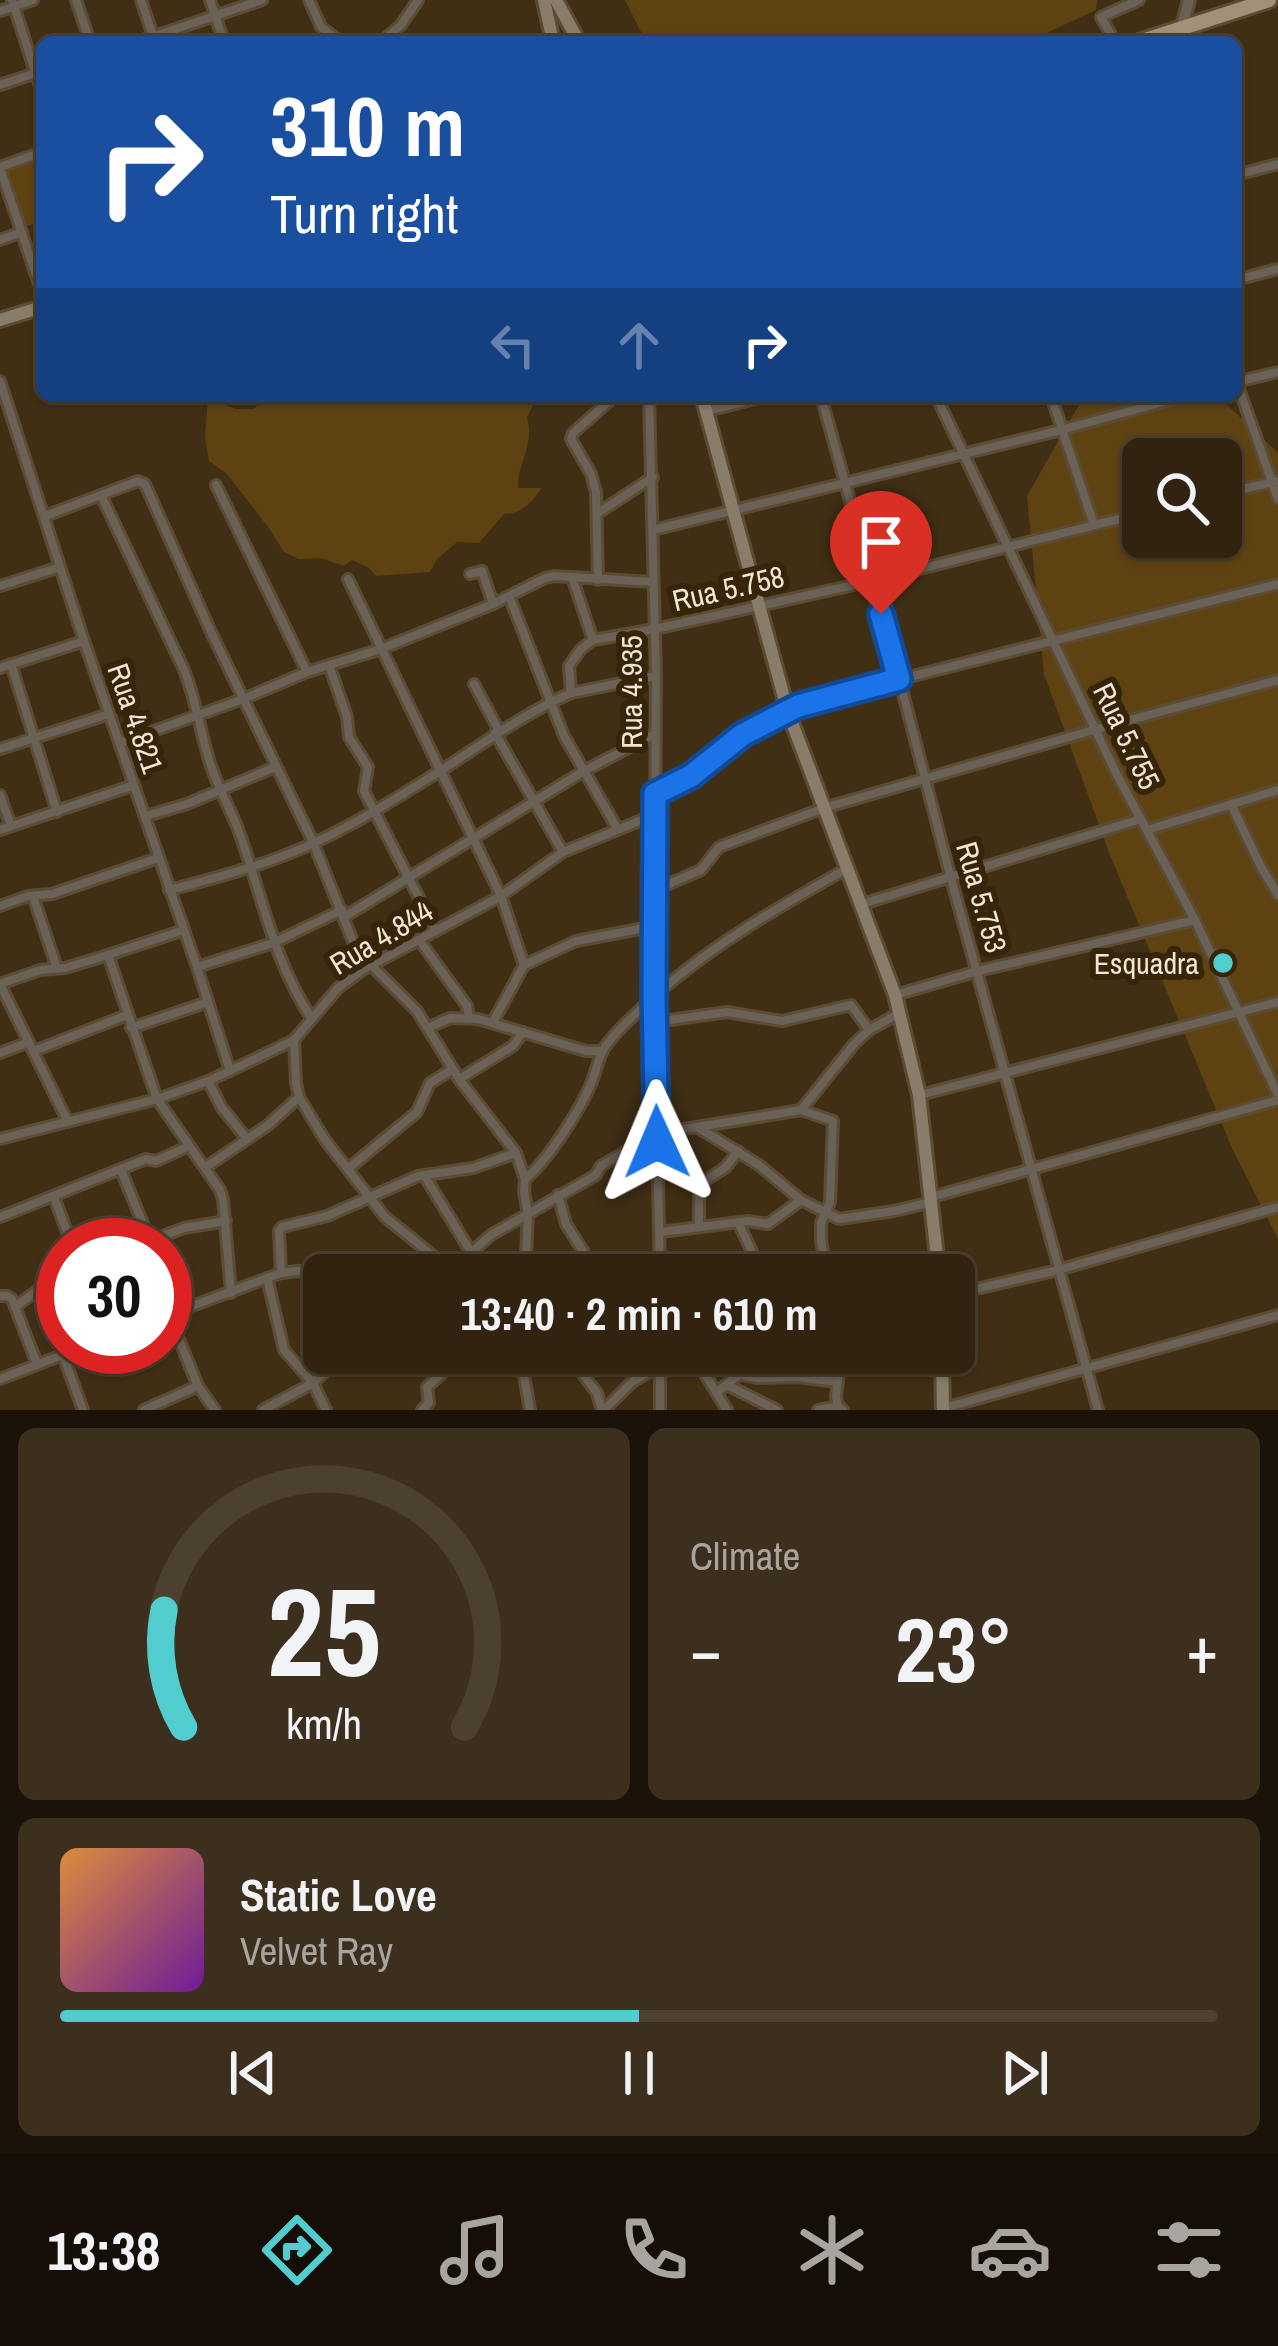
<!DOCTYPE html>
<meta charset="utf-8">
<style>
body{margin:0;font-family:"Archivo Narrow",sans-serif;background:#3d2f1e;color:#f1f3f6;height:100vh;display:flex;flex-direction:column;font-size:45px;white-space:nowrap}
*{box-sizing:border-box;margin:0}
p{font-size:39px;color:#a8a49f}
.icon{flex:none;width:66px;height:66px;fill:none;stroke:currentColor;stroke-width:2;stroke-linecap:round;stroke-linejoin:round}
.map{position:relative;height:1410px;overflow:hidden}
.side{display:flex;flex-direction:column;gap:18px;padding:18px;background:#1b1309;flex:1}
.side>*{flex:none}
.top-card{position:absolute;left:36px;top:36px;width:1206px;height:366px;border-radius:18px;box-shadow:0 3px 9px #0004,0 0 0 3px #4c4030;background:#1a4fa0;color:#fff;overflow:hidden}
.buttons{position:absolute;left:1122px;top:438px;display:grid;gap:24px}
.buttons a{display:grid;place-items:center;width:120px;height:120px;border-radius:18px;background:#312310;box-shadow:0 3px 9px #0004,0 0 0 3px #4c4030;font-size:60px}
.speed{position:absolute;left:36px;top:1218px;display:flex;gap:24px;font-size:60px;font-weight:700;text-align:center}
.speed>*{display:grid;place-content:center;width:156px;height:156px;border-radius:50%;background:#312310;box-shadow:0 3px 9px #0004,0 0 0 3px #4c4030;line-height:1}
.speed .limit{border:18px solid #d22;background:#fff;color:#111}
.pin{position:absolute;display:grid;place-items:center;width:102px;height:102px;color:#fff;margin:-123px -51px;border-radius:50% 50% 50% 0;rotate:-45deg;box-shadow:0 0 12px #0007}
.pin .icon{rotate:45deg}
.me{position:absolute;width:132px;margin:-66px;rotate:359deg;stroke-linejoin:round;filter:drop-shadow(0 0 9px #0008)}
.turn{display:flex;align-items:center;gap:42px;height:252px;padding:0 36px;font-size:54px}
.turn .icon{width:156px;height:156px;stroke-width:2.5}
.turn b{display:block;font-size:84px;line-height:102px}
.lanes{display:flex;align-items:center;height:114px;padding:0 36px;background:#0003;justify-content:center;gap:60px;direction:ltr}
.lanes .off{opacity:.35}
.big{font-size:90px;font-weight:700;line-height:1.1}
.side .card{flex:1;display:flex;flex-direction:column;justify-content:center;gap:18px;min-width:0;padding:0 42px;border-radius:18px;background:#3d2f1e}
.side .dial{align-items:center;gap:0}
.dial svg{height:312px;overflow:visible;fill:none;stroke:#4c4030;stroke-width:7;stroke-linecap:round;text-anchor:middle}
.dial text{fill:#f1f3f6;stroke:none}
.song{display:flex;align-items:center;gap:36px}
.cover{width:144px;height:144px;border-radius:18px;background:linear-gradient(135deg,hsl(30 70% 55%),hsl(280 70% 35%))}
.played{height:12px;border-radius:6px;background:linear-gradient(90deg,#52cdcf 50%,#4c4030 50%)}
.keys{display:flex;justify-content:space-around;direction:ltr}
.heat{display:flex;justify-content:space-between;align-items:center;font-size:66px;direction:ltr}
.side .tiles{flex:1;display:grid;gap:18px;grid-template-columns:1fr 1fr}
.card:last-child{grid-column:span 2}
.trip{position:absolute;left:303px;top:1254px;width:672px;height:120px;border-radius:18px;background:#312310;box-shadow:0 3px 9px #0004,0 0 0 3px #4c4030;font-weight:700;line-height:120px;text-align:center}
.tabs{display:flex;height:192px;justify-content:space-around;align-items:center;background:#140e06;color:#a8a49f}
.tabs .icon{width:84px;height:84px}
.tabs .selected{color:#52cdcf}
.tabs b{font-size:54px;color:#f1f3f6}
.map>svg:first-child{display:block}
</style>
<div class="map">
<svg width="1278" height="1410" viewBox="0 0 1278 1410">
<rect width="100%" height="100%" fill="#412f15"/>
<g fill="#5f4212" fill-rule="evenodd">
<polygon points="625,0 1097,0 1096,10 1027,42 646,42"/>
<polygon points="42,156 42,221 24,227 5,168"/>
<path d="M 266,396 L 538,396 L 527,417 C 535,447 517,462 518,488 L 542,488 C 532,502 522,514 504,514 L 479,543 L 457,542 L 437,559 L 430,572 L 376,576 L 369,568 L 352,560 L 344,566 L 321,558 L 299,559 L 284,552 L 269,528 L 227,474 L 209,461 L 205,436 L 208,399 L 236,409 L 254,409 Z"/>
<path d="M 1084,396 L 1175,396 L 1226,404 L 1278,453 L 1278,1239 L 1232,1148 L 1110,855 L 1044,674 L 1027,496 ZM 1143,459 L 1221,459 L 1221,537 L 1143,537 Z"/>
</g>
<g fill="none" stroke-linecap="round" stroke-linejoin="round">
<g stroke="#5d4c34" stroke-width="14">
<g id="minor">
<polyline points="12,0 42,93"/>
<polyline points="76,0 90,42"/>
<polyline points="141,0 155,42"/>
<polyline points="210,0 224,42"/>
<polyline points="309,0 321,27 341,42"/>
<polyline points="0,11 33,0"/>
<polyline points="137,42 262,0"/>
<polyline points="381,42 401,25 418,0"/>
<polyline points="1115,42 1101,17 1139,0"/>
<polyline points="0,85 42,71"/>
<polyline points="0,167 42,152"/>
<polyline points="0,168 42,293"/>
<polyline points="1236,175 1278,164"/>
<polyline points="0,240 22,232"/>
<polyline points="1236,280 1278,269"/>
<polyline points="1236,380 1278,499"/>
<polyline points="0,381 84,641 197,967 230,1071"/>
<polyline points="1236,382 1278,372"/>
<polyline points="649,396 656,676 654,997 660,1275"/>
<polyline points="821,396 899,678 950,875 1098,1410"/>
<polyline points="936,396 1116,773 1195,920 1278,1095"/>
<polyline points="1051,396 1094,525"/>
<polyline points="707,411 767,396"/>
<polyline points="216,485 307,672"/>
<polyline points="1221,494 1278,481"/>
<path d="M 101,495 L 184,670 C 196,700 200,730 209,760 C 216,784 229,806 238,829 C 262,894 273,961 312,1019"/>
<polyline points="598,513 653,477"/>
<polyline points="45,516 138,481 145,484 211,632 313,842 364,969"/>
<polyline points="653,530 1061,430 1185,396"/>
<polyline points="470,574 482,571 493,604"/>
<polyline points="572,577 593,640"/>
<polyline points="348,579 501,896 524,965 493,1022"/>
<polyline points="598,580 596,492 591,474 571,439 573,433 615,396"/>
<polyline points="0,586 60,567"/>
<polyline points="509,596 564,736 617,828"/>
<polyline points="11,664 57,812"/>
<polyline points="329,665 347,717 349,737 368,767 364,791 436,931"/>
<polyline points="0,668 84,641"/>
<polyline points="474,684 499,731"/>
<polyline points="571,693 569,666 581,649 593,640 655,629 872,581 1143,513"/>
<polyline points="495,733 563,852"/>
<polyline points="120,743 243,699 307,672 381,649 493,604 545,578 554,576 653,582"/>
<polyline points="0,749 109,714"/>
<polyline points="655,794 691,776 742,735 810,702 1278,584"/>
<polyline points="0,795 11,826"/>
<polyline points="1231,804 1261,867 1278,895"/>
<polyline points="146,816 187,804 275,767"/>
<polyline points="0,830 134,785"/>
<polyline points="1147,830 1278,790"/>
<path d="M 169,890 C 205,881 241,871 275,859 C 332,839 387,804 437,773 C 481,745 523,714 571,693 L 656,676"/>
<polyline points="655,890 701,870 719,847 824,808 1097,729 1278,680"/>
<polyline points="33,896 57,968"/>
<polyline points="862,904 1141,819"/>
<polyline points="0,906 28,896 52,894 158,858"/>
<polyline points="344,917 584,771 655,734"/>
<polyline points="420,941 467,1006 469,1018"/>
<polyline points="108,955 157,1099 220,1190 223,1199 231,1293"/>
<polyline points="524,965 576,941 655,926"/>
<polyline points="372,966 417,1011 459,1079 516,1153 525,1179 524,1191 528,1214 525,1275"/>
<polyline points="197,967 273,943 342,910"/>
<polyline points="895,995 978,971 1195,920"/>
<polyline points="655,1022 727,1012 782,1021 851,1005 869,1030"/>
<polyline points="430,1027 450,1018 478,1019 586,1051 602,1051"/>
<polyline points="131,1028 208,1002"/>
<polyline points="294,1040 296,1083 299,1097 325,1140 385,1217 452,1271"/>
<polyline points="34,1051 127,1015"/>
<polyline points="0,1053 29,1042"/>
<polyline points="459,1079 513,1046 523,1032"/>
<polyline points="208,1081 222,1108 247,1139"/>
<polyline points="920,1095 1278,1002"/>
<polyline points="801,1110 854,1044 869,1030 898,1014"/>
<polyline points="68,1122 0,984 40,970 65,968 108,955 184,930"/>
<polyline points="697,1127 801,1110 833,1121 830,1202 821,1223 821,1240 827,1275"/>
<polyline points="0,1139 157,1099 208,1081 259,1057 294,1040 338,988 364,969 501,896 563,852 654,815"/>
<polyline points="206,1167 268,1125 299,1097"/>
<polyline points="349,1168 417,1112 430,1083 453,1069"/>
<polyline points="121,1170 150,1241"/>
<polyline points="424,1175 469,1249 502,1275"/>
<path d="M 525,1179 C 547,1162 582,1107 592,1081 C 597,1069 598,1057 605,1047 C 615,1032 630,1019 643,1007 C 702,950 777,908 848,868"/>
<polyline points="558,1195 566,1224 583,1251 593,1275"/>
<polyline points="54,1197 72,1245"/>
<polyline points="932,1197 1278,1100"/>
<polyline points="0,1217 146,1159 156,1161 189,1146"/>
<polyline points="738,1222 763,1275"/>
<polyline points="699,1225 699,1185 726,1167 738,1151"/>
<polyline points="661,1232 748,1221 768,1224 801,1200"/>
<polyline points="139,1245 184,1228 226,1221"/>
<polyline points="281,1273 279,1231 282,1227 327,1216 418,1176 473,1168 516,1153"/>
<polyline points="445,1275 491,1235 596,1175 601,1166 657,1133 697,1127 759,1165 801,1200 839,1219 894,1211 932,1202"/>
<polyline points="775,1275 824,1260 916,1262 936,1259"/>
<polyline points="267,1278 284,1350 313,1383 326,1410"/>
<polyline points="954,1294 1058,1270 1278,1207"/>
<polyline points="0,1296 7,1296 12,1299 37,1364"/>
<polyline points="15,1307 47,1283 63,1276"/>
<polyline points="169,1315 198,1386 215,1410"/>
<polyline points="165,1316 281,1273 298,1271 348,1275"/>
<polyline points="520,1353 530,1410"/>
<polyline points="567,1353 597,1393 602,1410"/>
<polyline points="657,1353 660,1366 660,1410"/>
<polyline points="692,1353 727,1410"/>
<polyline points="63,1355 83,1410"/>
<polyline points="0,1379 83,1347"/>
<polyline points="727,1385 777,1410"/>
<polyline points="717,1392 740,1374 757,1378 797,1377 838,1382"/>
<polyline points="838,1406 836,1397 841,1353"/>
<polyline points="944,1408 1278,1315"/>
<polyline points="144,1410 198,1386"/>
<polyline points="263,1410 313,1383 346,1353"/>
<polyline points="422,1410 429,1403 427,1387 464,1353"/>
<polyline points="604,1410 632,1382 660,1366"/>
<polyline points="818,1410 838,1406 843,1410"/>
</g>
</g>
<g stroke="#5d4c34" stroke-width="16">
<polyline id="tertiary" points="1181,30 1189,0"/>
</g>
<g stroke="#5d4c34" stroke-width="18">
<g id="secondary">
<polyline points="544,0 553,42"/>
<polyline points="556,0 579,42"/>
<polyline points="0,320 42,307"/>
<polyline points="702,396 788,712 895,995 919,1095 939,1275"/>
<polyline points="942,1353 943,1410"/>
</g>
</g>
<g stroke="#5d4c34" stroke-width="20">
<polyline id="primary" points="1139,42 1269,0"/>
</g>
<use href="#minor" stroke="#6b6257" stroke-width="8"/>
<use href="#tertiary" stroke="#6b6257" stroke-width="10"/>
<use href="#secondary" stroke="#8a7c6a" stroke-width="12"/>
<use href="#primary" stroke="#a29078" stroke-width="14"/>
</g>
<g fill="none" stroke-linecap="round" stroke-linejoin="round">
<g stroke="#114b97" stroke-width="30">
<polyline id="route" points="657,1142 654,997 655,794 691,776 742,735 798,706 899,679 881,614"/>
</g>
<use href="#route" stroke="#1a73e8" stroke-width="21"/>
</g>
<circle fill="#52cdcf" stroke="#37250a" stroke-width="4.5" cx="1223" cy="963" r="12"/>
<g text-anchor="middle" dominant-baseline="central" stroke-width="12" stroke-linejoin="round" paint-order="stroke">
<g font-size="30" fill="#f2e6d7" stroke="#37250a">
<text transform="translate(728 588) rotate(-13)">Rua 5.758</text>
<text transform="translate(631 692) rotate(-90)">Rua 4.935</text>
<text transform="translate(136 718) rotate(71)">Rua 4.821</text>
<text transform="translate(1127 736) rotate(64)">Rua 5.755</text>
<text transform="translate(982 897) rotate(74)">Rua 5.753</text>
<text transform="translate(381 937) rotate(-31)">Rua 4.844</text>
</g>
<g font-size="30" fill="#f2e6d7" stroke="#37250a" text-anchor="end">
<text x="1199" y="963">Esquadra</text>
</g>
</g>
</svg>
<div class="buttons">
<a><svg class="icon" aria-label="search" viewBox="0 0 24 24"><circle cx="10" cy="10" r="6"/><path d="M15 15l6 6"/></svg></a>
</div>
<div class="speed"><div class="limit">30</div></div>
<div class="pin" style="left:881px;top:614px;background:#d93025"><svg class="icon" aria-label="arrive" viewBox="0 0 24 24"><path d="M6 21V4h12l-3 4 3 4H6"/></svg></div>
<svg class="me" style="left:657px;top:1142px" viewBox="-20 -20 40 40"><path d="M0-17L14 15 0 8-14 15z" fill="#1a73e8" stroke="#fff" stroke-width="4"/></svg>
<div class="trip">13:40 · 2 min · 610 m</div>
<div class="top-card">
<div class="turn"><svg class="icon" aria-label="right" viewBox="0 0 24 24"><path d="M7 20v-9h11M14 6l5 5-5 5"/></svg><div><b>310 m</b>Turn right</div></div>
<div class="lanes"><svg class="icon off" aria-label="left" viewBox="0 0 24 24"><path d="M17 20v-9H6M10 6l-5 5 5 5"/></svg><svg class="icon off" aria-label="ahead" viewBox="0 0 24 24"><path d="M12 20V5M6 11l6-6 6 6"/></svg><svg class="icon" aria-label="right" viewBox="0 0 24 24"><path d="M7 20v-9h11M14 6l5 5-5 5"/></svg></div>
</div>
</div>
<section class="side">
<div class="tiles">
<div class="card dial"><svg viewBox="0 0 100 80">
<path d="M14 69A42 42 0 1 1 86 69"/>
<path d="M14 69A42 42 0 0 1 9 39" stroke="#52cdcf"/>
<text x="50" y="56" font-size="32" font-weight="700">25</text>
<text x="50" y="72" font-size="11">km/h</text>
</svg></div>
<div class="card"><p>Climate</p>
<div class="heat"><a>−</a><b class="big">23°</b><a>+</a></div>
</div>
<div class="card">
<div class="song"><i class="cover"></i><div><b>Static Love</b><p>Velvet Ray</p></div></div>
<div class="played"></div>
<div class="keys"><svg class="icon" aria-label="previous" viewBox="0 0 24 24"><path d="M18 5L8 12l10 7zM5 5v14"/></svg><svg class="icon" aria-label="pause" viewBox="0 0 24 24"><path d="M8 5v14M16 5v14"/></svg><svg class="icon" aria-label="next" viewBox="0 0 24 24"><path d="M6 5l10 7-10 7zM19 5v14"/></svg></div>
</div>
</div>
</section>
<nav class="tabs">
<b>13:38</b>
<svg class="icon selected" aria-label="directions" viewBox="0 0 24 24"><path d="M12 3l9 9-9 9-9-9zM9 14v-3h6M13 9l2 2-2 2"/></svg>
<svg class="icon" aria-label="music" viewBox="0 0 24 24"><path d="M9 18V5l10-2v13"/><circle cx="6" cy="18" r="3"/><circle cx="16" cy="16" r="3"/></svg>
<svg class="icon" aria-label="phone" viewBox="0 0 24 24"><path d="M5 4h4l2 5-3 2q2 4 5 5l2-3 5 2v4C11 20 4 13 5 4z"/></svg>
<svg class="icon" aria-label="climate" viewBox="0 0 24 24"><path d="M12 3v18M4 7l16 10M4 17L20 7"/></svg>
<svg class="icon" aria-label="car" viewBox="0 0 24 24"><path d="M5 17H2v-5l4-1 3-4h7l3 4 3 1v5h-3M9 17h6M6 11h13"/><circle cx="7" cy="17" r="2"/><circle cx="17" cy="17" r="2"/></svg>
<svg class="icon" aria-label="filters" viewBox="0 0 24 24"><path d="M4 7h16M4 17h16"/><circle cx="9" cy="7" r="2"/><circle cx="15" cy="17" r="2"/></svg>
</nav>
